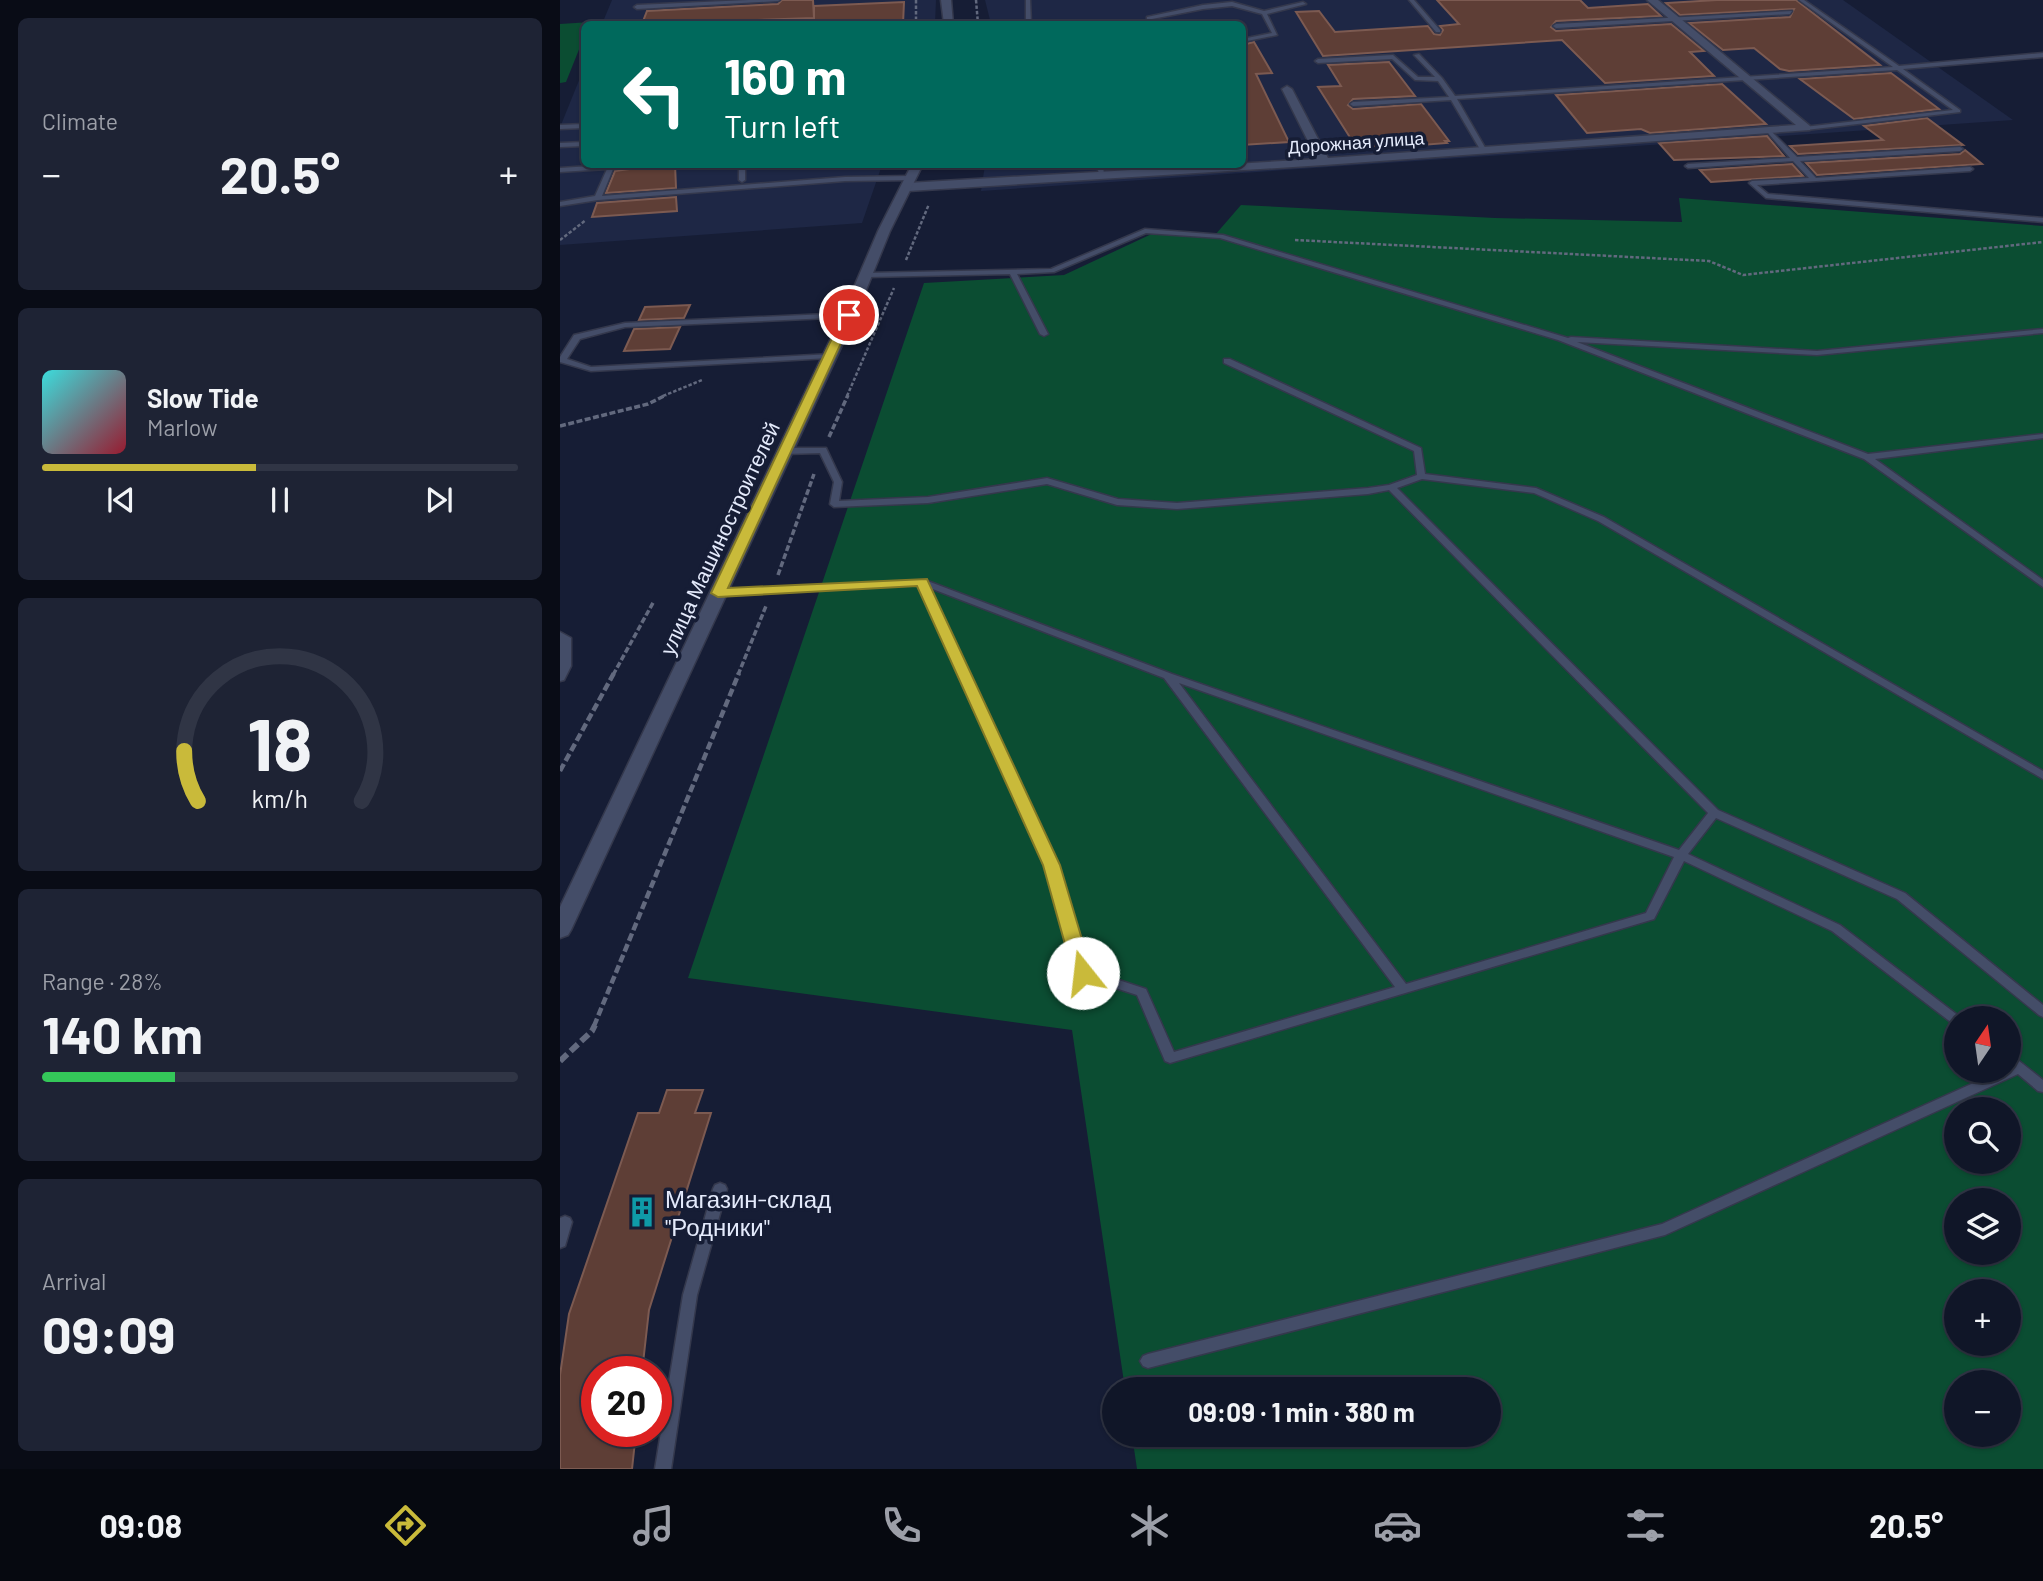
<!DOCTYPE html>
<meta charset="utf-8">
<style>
body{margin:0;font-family:Barlow,sans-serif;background:#1e2334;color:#f1f3f6;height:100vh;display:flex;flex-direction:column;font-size:26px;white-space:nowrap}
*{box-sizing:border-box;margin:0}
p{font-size:23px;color:#9c9fa8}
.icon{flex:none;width:38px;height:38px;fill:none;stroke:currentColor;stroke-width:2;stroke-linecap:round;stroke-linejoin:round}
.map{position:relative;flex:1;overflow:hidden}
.side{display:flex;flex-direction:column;gap:18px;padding:18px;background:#090c16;width:560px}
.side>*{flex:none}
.top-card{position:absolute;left:21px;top:21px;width:665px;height:147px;border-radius:10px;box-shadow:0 2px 5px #0004,0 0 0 2px #303545;background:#00695c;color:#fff;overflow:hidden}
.needle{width:46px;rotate:13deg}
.tools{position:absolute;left:1384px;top:1006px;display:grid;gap:14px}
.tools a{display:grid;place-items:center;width:77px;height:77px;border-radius:50%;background:#101628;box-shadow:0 2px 5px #0004,0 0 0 2px #303545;font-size:35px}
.speed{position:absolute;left:21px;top:1356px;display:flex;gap:14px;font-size:35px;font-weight:700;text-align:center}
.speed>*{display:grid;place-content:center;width:91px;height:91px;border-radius:50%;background:#101628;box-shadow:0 2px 5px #0004,0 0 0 2px #303545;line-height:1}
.speed .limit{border:10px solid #d22;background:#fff;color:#111}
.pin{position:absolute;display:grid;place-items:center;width:60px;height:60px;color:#fff;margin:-30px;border:4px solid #fff;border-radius:50%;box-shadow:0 2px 7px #0007}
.me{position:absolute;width:77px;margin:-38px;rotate:344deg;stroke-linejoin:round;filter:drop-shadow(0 0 5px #0008)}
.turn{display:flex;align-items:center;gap:24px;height:147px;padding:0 28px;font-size:32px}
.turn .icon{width:91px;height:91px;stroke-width:2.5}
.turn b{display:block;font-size:49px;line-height:60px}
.big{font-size:52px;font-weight:700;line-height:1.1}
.side .tile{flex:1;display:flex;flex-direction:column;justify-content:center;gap:10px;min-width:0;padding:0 24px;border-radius:10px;background:#1e2334}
.side .dial{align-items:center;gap:0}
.dial svg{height:182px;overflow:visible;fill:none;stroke:#303545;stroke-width:7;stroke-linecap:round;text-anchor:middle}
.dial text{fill:#f1f3f6;stroke:none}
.song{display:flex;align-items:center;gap:21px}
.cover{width:84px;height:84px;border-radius:10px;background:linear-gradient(135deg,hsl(180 70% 55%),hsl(350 70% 35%))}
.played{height:7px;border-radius:4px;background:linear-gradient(90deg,#c9ba3a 45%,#303545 45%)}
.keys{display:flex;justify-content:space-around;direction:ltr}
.heat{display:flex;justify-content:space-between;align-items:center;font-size:38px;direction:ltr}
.charge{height:10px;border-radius:5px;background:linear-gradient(90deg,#34c759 28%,#303545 0)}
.trip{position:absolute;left:542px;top:1377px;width:399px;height:70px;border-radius:35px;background:#101628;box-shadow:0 2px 5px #0004,0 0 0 2px #303545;font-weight:700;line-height:70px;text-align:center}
.dock{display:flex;height:112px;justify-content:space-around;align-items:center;background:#060910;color:#9c9fa8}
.dock .icon{width:49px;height:49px}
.dock .on{color:#c9ba3a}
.dock b{font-size:32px;color:#f1f3f6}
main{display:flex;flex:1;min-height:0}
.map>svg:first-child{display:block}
</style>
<main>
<section class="side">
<div class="tile"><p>Climate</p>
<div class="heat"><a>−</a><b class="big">20.5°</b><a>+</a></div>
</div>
<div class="tile">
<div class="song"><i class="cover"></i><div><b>Slow Tide</b><p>Marlow</p></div></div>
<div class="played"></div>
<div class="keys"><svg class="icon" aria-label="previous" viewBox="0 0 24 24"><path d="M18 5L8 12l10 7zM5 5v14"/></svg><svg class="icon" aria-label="pause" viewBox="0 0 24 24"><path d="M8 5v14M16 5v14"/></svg><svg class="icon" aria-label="next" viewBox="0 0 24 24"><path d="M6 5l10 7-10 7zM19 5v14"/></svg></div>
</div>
<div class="tile dial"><svg viewBox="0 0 100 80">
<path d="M14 69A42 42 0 1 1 86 69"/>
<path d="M14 69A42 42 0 0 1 8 47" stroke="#c9ba3a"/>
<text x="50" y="56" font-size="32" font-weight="700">18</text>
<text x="50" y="72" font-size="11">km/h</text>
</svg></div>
<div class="tile"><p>Range · 28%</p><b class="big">140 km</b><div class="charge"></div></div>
<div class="tile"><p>Arrival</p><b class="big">09:09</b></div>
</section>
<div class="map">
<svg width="1483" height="1469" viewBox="0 0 1483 1469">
<rect width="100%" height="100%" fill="#161d35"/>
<g fill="#1e2745">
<polygon points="52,0 376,0 375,24 42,24"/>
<polygon points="425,0 1283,0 1453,120 421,191 425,165 682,164 682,24 431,24"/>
<polygon points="24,68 24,124 1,125"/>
<polygon points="24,125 24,164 322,165 302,223 0,245 0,127"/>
</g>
<g fill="#0b4d32" fill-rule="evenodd">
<polygon points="31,22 24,24 24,37 6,82 0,83 0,24"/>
<path d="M 1119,198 L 1483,226 L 1483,1469 L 577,1469 L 572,1435 L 929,1435 L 929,1390 L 565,1389 L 512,1030 L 128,978 L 364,283 L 504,275 L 598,231 L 655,235 L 681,205 L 935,218 L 1122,222 ZM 1396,1018 L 1449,1018 L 1449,1071 L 1396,1071 ZM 1396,1110 L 1449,1110 L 1449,1162 L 1396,1162 ZM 1396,1200 L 1449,1200 L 1449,1253 L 1396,1253 ZM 1396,1292 L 1449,1292 L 1449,1344 L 1396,1344 ZM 1396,1382 L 1449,1382 L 1449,1435 L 1396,1435 Z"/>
</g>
<g fill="#5e3e36" stroke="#7c5a51" stroke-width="2">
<polygon points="222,0 253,0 254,18 82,24 87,11 218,4"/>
<polygon points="877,0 1020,0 1028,8 1088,4 1101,16 996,21 991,27 996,31 1111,24 1144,51 1130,52 1154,76 1045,83 1002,40 763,56 736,12 759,11 775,32 868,26 874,34 880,35 883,30 880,26 899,24"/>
<polygon points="1157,0 1236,0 1320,65 1229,71 1220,69 1194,48 1163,50 1129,23 1230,17 1234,9 1120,15 1106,3"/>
<polygon points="344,2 343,24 254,24 254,6"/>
<polygon points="694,42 712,73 696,74 729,142 682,145 682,45"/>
<polygon points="829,62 855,96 793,99 788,105 793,109 861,104 889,141 885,141 887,143 798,150 758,87 781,86 768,65"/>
<polygon points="1331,73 1379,109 1294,119 1240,79"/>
<polygon points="1162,84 1206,124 1090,133 1081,129 1027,133 996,95"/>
<polygon points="1367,118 1403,145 1238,154 1230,146 1323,140 1304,126"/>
<polygon points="1207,136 1224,156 1114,160 1099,143"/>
<polygon points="1405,150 1422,164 1257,175 1246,163 1400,154"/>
<polygon points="106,164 115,164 116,188 46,193 55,171"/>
<polygon points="1232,164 1243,176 1151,182 1140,170"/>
<polygon points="116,197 117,211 32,217 37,203"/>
<polygon points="130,305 124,318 79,320 85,307"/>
<polygon points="120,327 110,349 64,351 74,329"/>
<polygon points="107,1090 143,1090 135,1113 151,1113 89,1310 82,1372 37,1372 37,1432 76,1432 72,1469 0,1469 0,1375 9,1314 78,1113 99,1113"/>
</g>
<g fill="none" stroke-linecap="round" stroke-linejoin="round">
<g stroke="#34384c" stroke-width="3">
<g id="service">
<polygon points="188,0 220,0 218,1 77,9 74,7 77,5"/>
<polygon points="466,0 470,0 471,24 466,24"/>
<polygon points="849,0 854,0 880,30 880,32 876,32"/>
<polygon points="1239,0 1244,0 1339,66 1483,53 1483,57 1343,69 1400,110 1400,112 1246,130 1243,128 1244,127 1393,110 1337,70 897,99 927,151 924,153 921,151 891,100 793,106 790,104 793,102 889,97 878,81 855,80 832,59 758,63 755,61 758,59 833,55 858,77 875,77 854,55 859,54 882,78 895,96 1333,67"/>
<polygon points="672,2 704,11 743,2 746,4 707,14 717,35 682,42 682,39 712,33 702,14 672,6 643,9 592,19 592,24 587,24 587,17 643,5"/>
<polygon points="1232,11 1230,14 996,28 993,26 996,24"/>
<polygon points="24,124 24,128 0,129 0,125"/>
<polygon points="1210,130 1237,157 1400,147 1403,149 1400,151 1240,161 1256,178 1410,167 1413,169 1410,171 1197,185 1208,194 1483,218 1483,222 1206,198 1189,183 1192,181 1249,178 1233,161 1128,168 1125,166 1128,164 1230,158 1208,133 1208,131"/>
<polygon points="24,142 24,146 0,147 0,143"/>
<polygon points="61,164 104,164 53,169 42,196 285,177 351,176 354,178 351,180 285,181 38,200 0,206 0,202 35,196 47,169 0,172 0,168"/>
<polygon points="179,164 185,164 185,180 182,182 179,180"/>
<polygon points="537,164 543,164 544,176 539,175"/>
<polygon points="585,229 663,235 1008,338 1011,337 1257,351 1483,329 1483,333 1257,355 1017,342 1308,454 1483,434 1483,438 1315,459 1483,580 1483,587 1304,459 998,340 660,238 586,233 494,272 457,274 488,334 484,336 480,334 450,274 307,277 303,275 307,273 491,269"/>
<polygon points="289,313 293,315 292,317 65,327 20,339 7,359 31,367 272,354 273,356 269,358 31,371 0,362 0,357 14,335 65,323"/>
<path d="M 664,359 L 670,359 L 861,448 L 865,474 L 976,488 L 1044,517 L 1483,771 L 1483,779 L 1038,521 L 974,493 L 862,479 L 837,488 L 1158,810 L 1345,893 L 1483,1005 L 1483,1017 L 1479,1015 L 1337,899 L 1156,818 L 1128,854 L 1280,925 L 1400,1017 L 1401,1018 L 1396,1018 L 1396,1025 L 1392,1023 L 1272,931 L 1124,861 L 1094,919 L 610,1063 L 605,1061 L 577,995 L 519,976 L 517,973 L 486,865 L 359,585 L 158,596 L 153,593 L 155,591 L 365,580 L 612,674 L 1119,850 L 1148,813 L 829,490 L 808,494 L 617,509 L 557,505 L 487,484 L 368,503 L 274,507 L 270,504 L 274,482 L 260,453 L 224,454 L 220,451 L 224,448 L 266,448 L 282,482 L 279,501 L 368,497 L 487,478 L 558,499 L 617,503 L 808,488 L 829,485 L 857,475 L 854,451 L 664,363 ZM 370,588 L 604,678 L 835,987 L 614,1052 L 586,989 L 528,970 L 498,865 ZM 619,683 L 1114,857 L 1086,913 L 846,984 Z"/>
<polygon points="0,632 11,638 11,666 4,680 0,681"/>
<polygon points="1449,1055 1454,1057 1483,1080 1483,1092 1478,1091 1458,1074 1105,1235 588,1368 583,1366 580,1361 583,1356 588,1354 1102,1224 1440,1071 1449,1071"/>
<polygon points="160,1183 165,1185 167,1189 137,1295 111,1469 95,1469 123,1295 153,1189 155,1185"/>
<polygon points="5,1216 10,1218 12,1222 5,1246 0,1248 0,1218"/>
</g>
</g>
<g stroke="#34384c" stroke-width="3">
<polygon id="minor" points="1087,0 1098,0 1250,126 1250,130 764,165 348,191 342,187 348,183 757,159 722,89 727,86 732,89 768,158 1236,125"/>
</g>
<g stroke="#34384c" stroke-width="3">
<g id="tertiary">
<polygon points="381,0 391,0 393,24 384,24"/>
<polygon points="352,164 363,164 330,231 296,315 11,930 8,935 0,938 0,907 282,315 318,231"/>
</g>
</g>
<g stroke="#62697e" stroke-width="2.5" stroke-dasharray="3.5 2" stroke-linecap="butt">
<polyline points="356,0 356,24"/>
<polyline points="416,0 418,24"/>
<polyline points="0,240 26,220"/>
<polyline points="735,240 1149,261 1183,275 1483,242"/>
<polyline points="346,260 369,204"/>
<polyline points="103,396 142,380"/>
<polyline points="287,396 334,288"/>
</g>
<g stroke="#62697e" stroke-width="3.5" stroke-dasharray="6 2.5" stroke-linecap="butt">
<polyline points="0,426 88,404 106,395"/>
<polyline points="269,437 288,395"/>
<polyline points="218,575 254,474"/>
<polyline points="53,675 94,601"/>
<polyline points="178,675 206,606"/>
</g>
<g stroke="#62697e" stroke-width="4.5" stroke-dasharray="8 3.5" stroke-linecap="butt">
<polyline points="0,771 54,673"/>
<polyline points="34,1026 179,673"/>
</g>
<polyline stroke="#62697e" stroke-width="6" stroke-dasharray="10 4.5" stroke-linecap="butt" points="0,1061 32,1031 35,1025"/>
<use href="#service" fill="#444d68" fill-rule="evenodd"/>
<use href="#minor" fill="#444d68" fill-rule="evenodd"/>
<use href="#tertiary" fill="#444d68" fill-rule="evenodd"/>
</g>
<polygon fill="#c9ba3a" stroke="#837926" stroke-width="2" points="289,312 294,315 168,588 367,579 500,865 532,973 529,978 516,978 513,973 483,865 357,586 158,597 151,593 283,315"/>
<defs>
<g id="building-bare" transform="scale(2.415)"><path d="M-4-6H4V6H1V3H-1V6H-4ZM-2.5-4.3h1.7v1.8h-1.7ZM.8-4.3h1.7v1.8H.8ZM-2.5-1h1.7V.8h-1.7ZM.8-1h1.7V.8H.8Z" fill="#0f9aa8" stroke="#161d35" stroke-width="2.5" paint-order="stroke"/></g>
</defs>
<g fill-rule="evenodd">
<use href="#building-bare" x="82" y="1212"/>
</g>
<g text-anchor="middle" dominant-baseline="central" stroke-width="7" stroke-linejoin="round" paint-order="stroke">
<g font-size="18" fill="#e4eafb" stroke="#161d35">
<text transform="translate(796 142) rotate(-4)">Дорожная улица</text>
</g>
<g font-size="21" fill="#e4eafb" stroke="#161d35">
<text transform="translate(159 538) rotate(-65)">улица Машиностроителей</text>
</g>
<g font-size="24" fill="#e4eafb" stroke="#161d35" text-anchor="start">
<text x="105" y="1198">Магазин-склад<tspan x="105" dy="28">"Родники"</tspan></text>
</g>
</g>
</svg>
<div class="tools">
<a><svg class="needle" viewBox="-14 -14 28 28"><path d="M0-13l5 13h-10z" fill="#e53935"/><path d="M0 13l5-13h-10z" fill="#9c9fa8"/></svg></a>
<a><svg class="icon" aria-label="search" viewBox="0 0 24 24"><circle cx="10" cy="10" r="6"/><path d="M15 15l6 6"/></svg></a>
<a><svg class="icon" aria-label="layers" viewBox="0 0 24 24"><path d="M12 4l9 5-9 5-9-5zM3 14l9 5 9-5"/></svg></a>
<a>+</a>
<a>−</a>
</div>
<div class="speed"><div class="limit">20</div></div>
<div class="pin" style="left:289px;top:315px;background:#d93025"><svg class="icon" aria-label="arrive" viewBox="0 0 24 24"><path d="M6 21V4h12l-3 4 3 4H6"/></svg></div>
<svg class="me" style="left:523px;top:973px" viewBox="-20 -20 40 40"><circle r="19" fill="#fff"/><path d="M0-13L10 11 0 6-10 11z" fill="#c9ba3a"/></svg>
<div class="trip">09:09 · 1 min · 380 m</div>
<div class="top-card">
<div class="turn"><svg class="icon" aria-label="left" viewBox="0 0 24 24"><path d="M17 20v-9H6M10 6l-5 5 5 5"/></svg><div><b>160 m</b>Turn left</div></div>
</div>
</div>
</main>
<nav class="dock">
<b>09:08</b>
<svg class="icon on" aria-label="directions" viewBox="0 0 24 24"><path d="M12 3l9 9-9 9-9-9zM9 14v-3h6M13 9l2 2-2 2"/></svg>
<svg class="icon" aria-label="music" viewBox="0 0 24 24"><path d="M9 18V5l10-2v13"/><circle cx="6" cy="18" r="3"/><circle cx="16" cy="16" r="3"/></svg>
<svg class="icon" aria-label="phone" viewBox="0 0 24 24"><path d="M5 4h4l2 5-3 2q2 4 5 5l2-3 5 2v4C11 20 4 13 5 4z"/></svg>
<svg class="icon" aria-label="climate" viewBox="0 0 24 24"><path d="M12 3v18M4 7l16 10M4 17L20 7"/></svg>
<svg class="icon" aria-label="car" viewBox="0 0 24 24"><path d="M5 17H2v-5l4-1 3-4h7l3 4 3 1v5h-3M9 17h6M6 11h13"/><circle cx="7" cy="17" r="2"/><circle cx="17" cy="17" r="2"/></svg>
<svg class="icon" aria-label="filters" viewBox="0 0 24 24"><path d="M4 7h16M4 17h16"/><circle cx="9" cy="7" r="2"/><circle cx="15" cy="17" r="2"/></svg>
<b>20.5°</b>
</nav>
